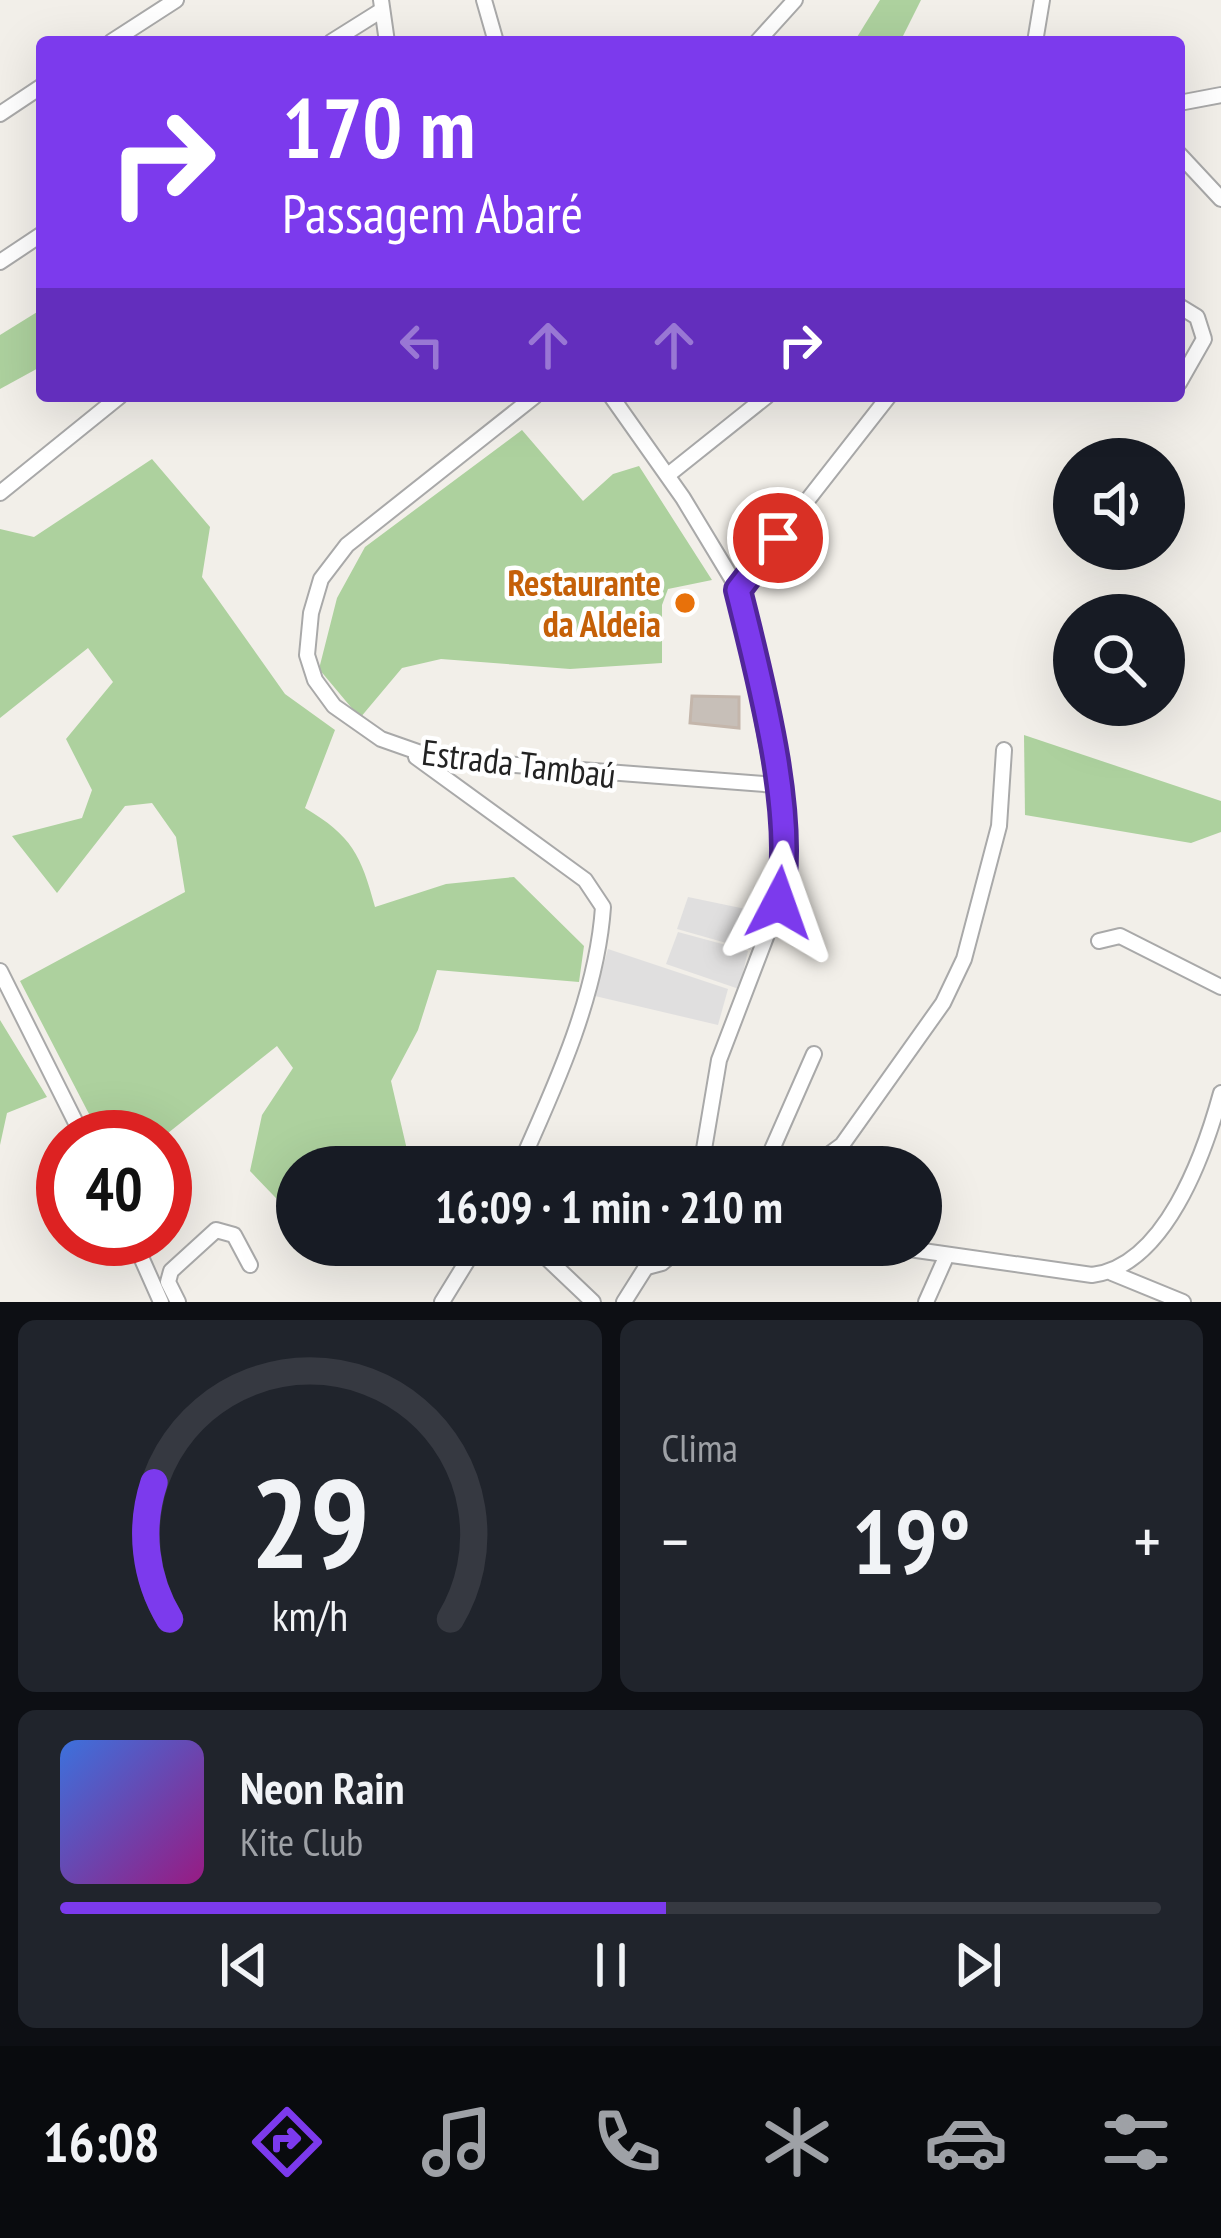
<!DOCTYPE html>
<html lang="pt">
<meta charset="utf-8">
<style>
body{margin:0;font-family:"PT Sans Narrow",sans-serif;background:#20242c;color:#f1f3f6;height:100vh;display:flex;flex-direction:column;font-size:45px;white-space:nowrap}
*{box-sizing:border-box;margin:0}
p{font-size:39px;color:#9ea1a6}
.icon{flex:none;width:66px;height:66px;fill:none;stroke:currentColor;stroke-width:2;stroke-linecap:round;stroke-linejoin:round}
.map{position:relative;height:1302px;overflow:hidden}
.drawer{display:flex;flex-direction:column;gap:18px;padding:18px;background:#0d0f14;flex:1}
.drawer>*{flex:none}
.hud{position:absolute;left:36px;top:36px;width:1149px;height:366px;border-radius:12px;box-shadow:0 12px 48px #0002;background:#7c3aed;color:#fff;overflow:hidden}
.tools{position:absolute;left:1053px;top:438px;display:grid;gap:24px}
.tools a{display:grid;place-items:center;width:132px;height:132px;border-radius:50%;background:#171b24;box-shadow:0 12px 48px #0002;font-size:60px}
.speed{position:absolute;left:36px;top:1110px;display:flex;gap:24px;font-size:60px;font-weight:700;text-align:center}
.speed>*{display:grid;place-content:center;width:156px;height:156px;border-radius:50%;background:#171b24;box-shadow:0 12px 48px #0002;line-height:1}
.speed .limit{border:18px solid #d22;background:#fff;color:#111}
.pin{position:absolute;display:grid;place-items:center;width:102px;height:102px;color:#fff;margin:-51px;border:6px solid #fff;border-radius:50%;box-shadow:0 3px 12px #0007}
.me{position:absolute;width:132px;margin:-66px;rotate:4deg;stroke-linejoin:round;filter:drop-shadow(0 0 9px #0008)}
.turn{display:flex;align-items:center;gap:42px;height:252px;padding:0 48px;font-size:54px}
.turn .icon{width:156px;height:156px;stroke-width:2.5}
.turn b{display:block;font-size:84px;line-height:102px}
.lanes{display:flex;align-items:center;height:114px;padding:0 48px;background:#0003;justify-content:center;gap:60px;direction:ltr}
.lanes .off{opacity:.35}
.big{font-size:90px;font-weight:600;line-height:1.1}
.drawer .tile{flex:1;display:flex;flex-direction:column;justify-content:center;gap:18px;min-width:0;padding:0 42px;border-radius:18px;background:#20242c}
.drawer .dial{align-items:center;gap:0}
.dial svg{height:312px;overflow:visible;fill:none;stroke:#363941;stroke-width:7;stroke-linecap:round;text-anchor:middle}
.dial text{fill:#f1f3f6;stroke:none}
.song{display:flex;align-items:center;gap:36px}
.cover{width:144px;height:144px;border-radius:18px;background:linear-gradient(135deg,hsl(220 70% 55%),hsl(310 70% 35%))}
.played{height:12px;border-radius:6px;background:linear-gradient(90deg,#7c3aed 55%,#363941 55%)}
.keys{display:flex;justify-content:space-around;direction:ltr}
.heat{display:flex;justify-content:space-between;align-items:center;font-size:66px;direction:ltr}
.drawer .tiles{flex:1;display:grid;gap:18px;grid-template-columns:1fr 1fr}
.tile:last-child{grid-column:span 2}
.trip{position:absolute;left:276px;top:1146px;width:666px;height:120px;border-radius:60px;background:#171b24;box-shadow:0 12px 48px #0002;font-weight:600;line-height:120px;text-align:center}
.dock{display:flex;height:192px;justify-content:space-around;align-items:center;background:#090b0e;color:#9ea1a6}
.dock .icon{width:84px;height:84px}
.dock .selected{color:#7c3aed}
.dock b{font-size:54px;color:#f1f3f6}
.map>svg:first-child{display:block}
</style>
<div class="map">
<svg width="1221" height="1302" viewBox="0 0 1221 1302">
<rect width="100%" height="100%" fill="#f2efe9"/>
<g fill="#e0dfdf">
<polygon points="688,897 760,912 751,950 677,929"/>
<polygon points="678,932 748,951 739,989 666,964"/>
<polygon points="608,949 728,989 718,1025 595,996"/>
</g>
<g fill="#add19e">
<polygon points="880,0 921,0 900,42 854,42"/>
<polygon points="42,309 42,366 0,389 0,335"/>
<polygon points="522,430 583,501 613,474 639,466 712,580 668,589 662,605 662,663 570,669 441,659 402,668 360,718 319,669 337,598 365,547"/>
<path d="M 152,459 L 210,527 L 202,577 L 285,694 L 335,730 L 305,808 C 352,836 361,855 375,907 L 446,884 L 514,877 L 584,946 L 579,982 L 437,970 L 418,1030 L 391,1081 L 411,1167 L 297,1167 L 297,1220 L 250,1171 L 262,1115 L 293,1068 L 277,1046 L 163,1137 L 101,1137 L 20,981 L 185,892 L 176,837 L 152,803 L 125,806 L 57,893 L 12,836 L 82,818 L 92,790 L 66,739 L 113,682 L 88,648 L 0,718 L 0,529 L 34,537 Z"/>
<polygon points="1024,735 1221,801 1221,832 1191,843 1025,815"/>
<polygon points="0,1020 47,1097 7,1113 0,1145"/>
</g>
<polygon fill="#c7bfb8" stroke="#c4b6ab" stroke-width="3" points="692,696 739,697 739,728 690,723"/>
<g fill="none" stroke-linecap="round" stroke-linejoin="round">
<g stroke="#a9a9a9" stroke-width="18">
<g id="minor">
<polyline points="381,0 387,42"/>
<polyline points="484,0 496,42"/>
<polyline points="111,42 176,0"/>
<polyline points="331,42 382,10"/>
<polyline points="757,42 795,0"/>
<polyline points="1035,42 1042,0"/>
<polyline points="1179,103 1221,95"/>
<polyline points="0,114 42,86"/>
<polyline points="1179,154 1221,199"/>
<polyline points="0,262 42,234"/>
<polyline points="1179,306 1197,317 1204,339 1179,383"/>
<polyline points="535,396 347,545 321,579 311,613 307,655 315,680 334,706 381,739 438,759 776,785"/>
<polyline points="611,396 683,498 738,589 782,823 779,903 719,1060 701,1167"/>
<polyline points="668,475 767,396"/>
<polyline points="0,493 120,396"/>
<polyline points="738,589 889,396"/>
<path d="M 416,757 L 585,880 L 603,907 C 597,996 555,1087 519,1167"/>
<polyline points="1099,941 1120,936 1221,987"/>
<polyline points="0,971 83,1137"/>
<polyline points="705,1158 783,1167"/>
<polyline points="766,1163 814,1054"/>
<polyline points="812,1167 842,1145 943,1003 964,959 999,826 1004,750"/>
<polyline points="133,1239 161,1302"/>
<polyline points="533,1245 593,1302"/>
<path d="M 881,1245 L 1092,1275 C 1165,1266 1204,1155 1221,1093"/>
<polyline points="647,1267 662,1263 683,1245"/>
<polyline points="1112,1273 1183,1302"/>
<polyline points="178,1302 168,1282 171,1271 216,1230 234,1235 250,1265"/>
<polyline points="442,1302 477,1245"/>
<polyline points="624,1302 660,1245"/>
<polyline points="926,1302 946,1257"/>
</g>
</g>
<use href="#minor" stroke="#fff" stroke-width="14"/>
</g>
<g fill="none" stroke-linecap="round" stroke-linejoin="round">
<g stroke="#51269a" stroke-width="30">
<path id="route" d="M 778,538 L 738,590 C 759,675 798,818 779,903"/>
</g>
<use href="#route" stroke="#7c3aed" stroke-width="21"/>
</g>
<circle fill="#e8710a" stroke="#fff" stroke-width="4.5" cx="685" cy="603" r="12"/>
<g text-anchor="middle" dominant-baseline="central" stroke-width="9" stroke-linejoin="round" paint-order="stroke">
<g font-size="36" font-weight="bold" fill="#c56008" stroke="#fff" text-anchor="end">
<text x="661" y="582">Restaurante<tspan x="661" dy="41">da Aldeia</tspan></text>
</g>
<g font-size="36" fill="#222" stroke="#fff">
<text transform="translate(519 763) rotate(7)">Estrada Tambaú</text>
</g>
</g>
</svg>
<div class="tools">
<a><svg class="icon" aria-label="sound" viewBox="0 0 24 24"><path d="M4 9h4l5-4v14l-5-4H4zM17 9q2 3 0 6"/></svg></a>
<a><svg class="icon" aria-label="search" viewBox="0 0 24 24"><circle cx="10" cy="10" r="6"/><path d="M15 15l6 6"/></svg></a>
</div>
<div class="speed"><div class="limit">40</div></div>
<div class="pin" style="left:778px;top:538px;background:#d93025"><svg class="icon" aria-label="arrive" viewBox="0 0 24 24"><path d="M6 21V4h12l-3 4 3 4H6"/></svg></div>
<svg class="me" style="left:779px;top:903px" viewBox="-20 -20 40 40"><path d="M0-17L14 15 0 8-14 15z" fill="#7c3aed" stroke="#fff" stroke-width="4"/></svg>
<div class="trip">16:09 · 1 min · 210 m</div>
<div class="hud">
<div class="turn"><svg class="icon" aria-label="right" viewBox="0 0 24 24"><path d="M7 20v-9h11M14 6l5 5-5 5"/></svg><div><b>170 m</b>Passagem Abaré</div></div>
<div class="lanes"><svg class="icon off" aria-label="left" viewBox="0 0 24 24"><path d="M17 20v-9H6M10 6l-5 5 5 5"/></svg><svg class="icon off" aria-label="ahead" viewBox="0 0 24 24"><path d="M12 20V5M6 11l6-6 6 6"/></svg><svg class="icon off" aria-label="ahead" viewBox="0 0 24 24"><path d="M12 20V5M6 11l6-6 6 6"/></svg><svg class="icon" aria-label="right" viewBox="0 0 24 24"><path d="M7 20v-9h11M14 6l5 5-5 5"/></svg></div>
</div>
</div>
<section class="drawer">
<div class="tiles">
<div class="tile dial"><svg viewBox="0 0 100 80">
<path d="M14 69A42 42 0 1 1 86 69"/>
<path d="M14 69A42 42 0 0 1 10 34" stroke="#7c3aed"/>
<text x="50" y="56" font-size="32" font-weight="700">29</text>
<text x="50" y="72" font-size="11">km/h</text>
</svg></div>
<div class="tile"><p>Clima</p>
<div class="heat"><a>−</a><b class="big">19°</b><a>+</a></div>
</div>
<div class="tile">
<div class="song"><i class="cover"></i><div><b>Neon Rain</b><p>Kite Club</p></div></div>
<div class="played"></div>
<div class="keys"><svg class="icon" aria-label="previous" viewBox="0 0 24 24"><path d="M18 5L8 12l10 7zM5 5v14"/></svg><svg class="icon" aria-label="pause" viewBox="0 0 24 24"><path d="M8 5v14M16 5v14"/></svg><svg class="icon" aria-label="next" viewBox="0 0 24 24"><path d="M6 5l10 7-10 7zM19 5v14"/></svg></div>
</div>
</div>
</section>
<nav class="dock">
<b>16:08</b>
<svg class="icon selected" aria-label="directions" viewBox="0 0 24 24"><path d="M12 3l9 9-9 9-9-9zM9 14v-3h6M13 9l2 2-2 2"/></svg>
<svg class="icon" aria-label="music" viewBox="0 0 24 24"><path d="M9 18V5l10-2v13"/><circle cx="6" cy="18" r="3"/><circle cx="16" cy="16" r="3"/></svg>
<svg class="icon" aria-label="phone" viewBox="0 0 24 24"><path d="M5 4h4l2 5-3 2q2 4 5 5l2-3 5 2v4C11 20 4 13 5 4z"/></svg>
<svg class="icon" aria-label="climate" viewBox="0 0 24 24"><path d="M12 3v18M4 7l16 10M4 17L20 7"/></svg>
<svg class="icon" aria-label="car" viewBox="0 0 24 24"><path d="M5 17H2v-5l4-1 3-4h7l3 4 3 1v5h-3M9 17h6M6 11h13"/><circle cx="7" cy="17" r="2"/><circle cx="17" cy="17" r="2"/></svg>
<svg class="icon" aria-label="filters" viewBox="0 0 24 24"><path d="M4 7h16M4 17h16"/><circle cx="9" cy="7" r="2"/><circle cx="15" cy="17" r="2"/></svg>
</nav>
